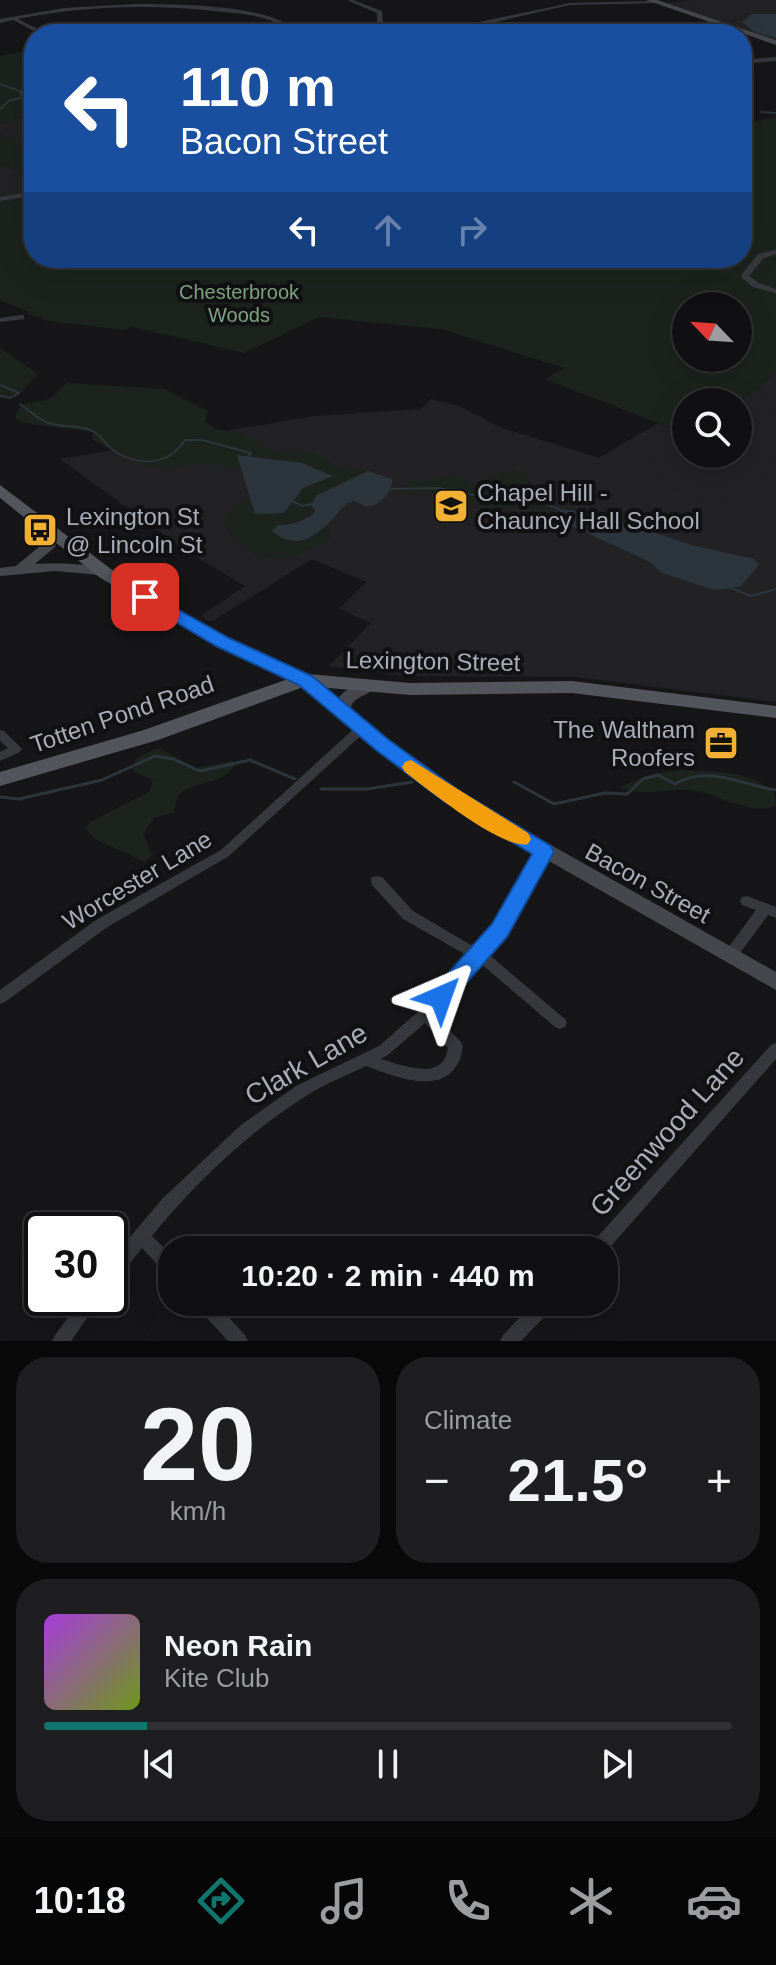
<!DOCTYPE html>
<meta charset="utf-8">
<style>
body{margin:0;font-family:Arial,sans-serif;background:#1e1e20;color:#f1f3f6;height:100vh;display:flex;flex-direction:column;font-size:30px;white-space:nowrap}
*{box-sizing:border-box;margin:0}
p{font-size:26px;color:#9c9d9f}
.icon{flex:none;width:44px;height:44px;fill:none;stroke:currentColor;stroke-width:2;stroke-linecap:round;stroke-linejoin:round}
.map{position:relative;height:1341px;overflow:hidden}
.sheet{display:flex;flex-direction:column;gap:16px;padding:16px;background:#09090a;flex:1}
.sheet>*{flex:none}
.banner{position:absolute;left:24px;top:24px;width:728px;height:244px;border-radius:32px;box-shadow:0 8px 32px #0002,0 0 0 2px #303032;background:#1a4fa0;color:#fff;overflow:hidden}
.needle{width:52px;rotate:295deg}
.controls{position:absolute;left:672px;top:292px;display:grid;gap:16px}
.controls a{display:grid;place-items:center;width:80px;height:80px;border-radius:50%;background:#101012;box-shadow:0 8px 32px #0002,0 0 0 2px #303032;font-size:40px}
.speed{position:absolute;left:24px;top:1212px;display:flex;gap:16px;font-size:40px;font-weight:700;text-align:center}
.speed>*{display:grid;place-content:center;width:104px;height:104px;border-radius:50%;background:#101012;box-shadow:0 8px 32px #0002,0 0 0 2px #303032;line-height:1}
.speed .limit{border:4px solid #111;border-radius:12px;background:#fff;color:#111}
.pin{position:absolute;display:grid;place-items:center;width:68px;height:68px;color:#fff;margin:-34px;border-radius:16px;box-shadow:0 4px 12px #0006}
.me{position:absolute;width:88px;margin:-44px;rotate:43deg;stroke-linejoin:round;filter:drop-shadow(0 0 6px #0008)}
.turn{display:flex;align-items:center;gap:28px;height:168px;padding:0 24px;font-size:36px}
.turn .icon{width:104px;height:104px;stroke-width:2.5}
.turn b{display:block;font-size:56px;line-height:68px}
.lanes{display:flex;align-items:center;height:76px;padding:0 24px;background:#0003;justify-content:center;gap:40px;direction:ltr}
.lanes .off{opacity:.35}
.big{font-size:60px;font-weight:600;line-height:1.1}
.sheet .widget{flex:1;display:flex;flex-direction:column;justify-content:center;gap:12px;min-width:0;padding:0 28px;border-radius:32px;background:#1e1e20}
.sheet .dial{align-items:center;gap:0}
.dial b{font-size:104px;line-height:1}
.song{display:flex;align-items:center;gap:24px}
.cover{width:96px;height:96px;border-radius:12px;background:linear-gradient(135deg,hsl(280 70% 55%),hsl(80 70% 35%))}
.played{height:8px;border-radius:4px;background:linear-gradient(90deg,#0f766e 15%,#303032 15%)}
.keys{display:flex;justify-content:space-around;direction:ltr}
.heat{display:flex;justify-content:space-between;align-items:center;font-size:44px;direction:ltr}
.sheet .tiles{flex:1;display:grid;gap:16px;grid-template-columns:1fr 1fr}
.widget:last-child{grid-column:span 2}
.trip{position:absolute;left:158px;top:1236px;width:460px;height:80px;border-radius:32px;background:#101012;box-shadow:0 8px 32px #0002,0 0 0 2px #303032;font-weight:600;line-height:80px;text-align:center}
.tabs{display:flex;height:128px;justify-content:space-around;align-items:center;background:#060607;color:#9c9d9f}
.tabs .icon{width:56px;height:56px}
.tabs .selected{color:#0f766e}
.tabs b{font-size:36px;color:#f1f3f6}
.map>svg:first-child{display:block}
</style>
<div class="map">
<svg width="776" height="1341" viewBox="0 0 776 1341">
<rect width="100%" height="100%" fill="#161618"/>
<g fill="#222225">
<polygon points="690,0 776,0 776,40 666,3"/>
<polygon points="34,114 34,152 0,134 0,124"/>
<polygon points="0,163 34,181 34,197 0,203"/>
<polygon points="776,372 776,702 575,677 402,676 329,666 371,623 339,609 366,582 312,559 211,622 201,616 245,586 191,554 60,459 314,416 421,409 431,399 459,406 502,428 599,458 658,423 686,434 686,454 738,454 738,403"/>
</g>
<g fill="#1c231d" fill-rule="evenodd">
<polygon points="25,51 34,55 34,114 0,124 0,56"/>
<path d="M 776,117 L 776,372 L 738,403 L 686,402 L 686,434 L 545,379 L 564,368 L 441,329 L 319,317 L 244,353 L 133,327 L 124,330 L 42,320 L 43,318 L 28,315 L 28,312 L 0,300 L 0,203 L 34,197 L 34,258 L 742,258 L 742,124 ZM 686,306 L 738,306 L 738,358 L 686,358 Z"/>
<polygon points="0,134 34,152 34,181 0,163"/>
<polygon points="0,348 38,374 17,397 0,397"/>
<path d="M 67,383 L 164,389 L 208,411 L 205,421 L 215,429 L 242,433 L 271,451 L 314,454 L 337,467 L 368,471 L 321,493 L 312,515 L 291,525 L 281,525 L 280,537 L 309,539 L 328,526 L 332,534 L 329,538 C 316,544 303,554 289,557 C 262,562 231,547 224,520 L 229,511 L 254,495 L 248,470 L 200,463 L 170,468 L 143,466 L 93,440 L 93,432 L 24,423 L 16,419 C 16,396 40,406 52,397 C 57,393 61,387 67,383 Z"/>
<path d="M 512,469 C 525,473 525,478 533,485 C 541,493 548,490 554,502 L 543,509 L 497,508 L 460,502 L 442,494 L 397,494 L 408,482 L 454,476 L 473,484 Z"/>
<path d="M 154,749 L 161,749 L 196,768 L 232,761 L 236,764 C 219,788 190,781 179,795 C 175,800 177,807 173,813 L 154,818 L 143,834 L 152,855 L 145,862 L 97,840 L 85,829 L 90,822 L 149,792 L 153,780 L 134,772 L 132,767 L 136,759 Z"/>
<path d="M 680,770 C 709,771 752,770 774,793 L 776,805 C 756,817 717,795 697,791 C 671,786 645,799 620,787 L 652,774 Z"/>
</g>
<g fill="#2c353c">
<polygon points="752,14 776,14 776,38 754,32 742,22"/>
<polygon points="237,455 302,463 333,476 303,488 284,513 255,514"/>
<path d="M 368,471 L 392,479 C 393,492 381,505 367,507 L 354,501 L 347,503 C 327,524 304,558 272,531 L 278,525 C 290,526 308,520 316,511 L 311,505 L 317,495 Z"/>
<polygon points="563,509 623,522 695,546 754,559 759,565 741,586 720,590 707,588 662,573 650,562 569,525 559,512"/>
</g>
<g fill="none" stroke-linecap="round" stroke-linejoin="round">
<g stroke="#2c353c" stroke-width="2">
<polyline points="0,84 23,92"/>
<polyline points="0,109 9,101 23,97 20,93 34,90"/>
<polyline points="761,112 776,113"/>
<polyline points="0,385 19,393 10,398 0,396"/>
<path d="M 20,404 C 30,411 41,422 52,424 C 64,427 78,425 90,430 C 102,434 104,444 113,450 C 138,467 168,466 185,440 L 202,440 L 251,453 L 245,459"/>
<polyline points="389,489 439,488 508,502 543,502 565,512"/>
<polyline points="290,500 303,506 312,504"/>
<polyline points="731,588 751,596 776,589"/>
</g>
<g stroke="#2c353c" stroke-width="3">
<path d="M 514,782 L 554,804 L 605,793 L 627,794 L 643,779 L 658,775 L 675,784 C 710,764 740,785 776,790"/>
<polyline points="321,789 368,789 412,782"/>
<polyline points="0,797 19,799 102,780 155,756 173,759 200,771 250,760 295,779"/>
</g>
<g fill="#37383d" fill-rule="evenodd">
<polygon points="347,0 353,0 382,11 383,23 469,24 570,3 656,1 658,2 656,3 570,5 469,28 380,27 377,25 377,13"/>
<path d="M 133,4 C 173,4 259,4 292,27 L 372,23 L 375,25 L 372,27 L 296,30 L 301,34 L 295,34 L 289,30 L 170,34 L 173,32 L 285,27 C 265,15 237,13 214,11 C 148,4 83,6 18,19 L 47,34 L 40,34 L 13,20 L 0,23 L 0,19 L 64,8 Z"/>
<polygon points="776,57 776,61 742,64 742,60"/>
<polygon points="34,191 34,195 0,201 0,197"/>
<polygon points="776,250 776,254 764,258 749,276 759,283 776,289 776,293 753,287 742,278 742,274 758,254"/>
<polygon points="21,315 24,315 24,319 0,322 0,318"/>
<polygon points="362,724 368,728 366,731 229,856 106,928 5,1002 0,1004 0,990 96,920 221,850 358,725"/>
<polygon points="0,730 4,731 22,749 20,752 0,761 0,752 8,748 0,741"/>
<path d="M 544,847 L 548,849 L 550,852 L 504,935 L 487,953 L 565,1019 L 567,1023 L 565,1027 L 560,1029 L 555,1027 L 479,962 L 434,1014 L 461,1042 L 463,1046 C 462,1052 461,1059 457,1065 C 439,1096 391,1075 366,1066 C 346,1076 324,1084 306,1096 C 250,1131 193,1185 152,1236 L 172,1256 L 172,1276 L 166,1274 L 142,1248 L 116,1281 L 110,1283 L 110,1262 L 135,1231 L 163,1198 L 241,1125 L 296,1086 L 379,1046 L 420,1010 L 468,956 L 403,919 L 372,885 L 371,881 L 372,877 L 377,876 L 382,877 L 413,911 L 476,948 L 494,927 L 540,849 ZM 425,1023 L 448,1048 C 447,1054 445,1061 439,1065 C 426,1075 395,1063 381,1059 L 389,1054 Z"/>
<polygon points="747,896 776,907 776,918 768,915 735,960 730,962 725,960 723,956 725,952 756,910 742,905 740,901 742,897"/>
<polygon points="776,1043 776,1059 604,1254 604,1250 589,1250 591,1244 771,1045"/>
<polygon points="83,1298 101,1298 71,1341 52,1341 55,1335"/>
<polygon points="196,1302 215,1302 245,1335 248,1341 228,1341 198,1308"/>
<polygon points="535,1302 555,1302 553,1308 521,1341 500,1341 503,1335"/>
</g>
<g fill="#45474d" fill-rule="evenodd">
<polygon points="646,0 657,0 776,40 776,45"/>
<path d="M 51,526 L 58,530 L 55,547 L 35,564 C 54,563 98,562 112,573 L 110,576 L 55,571 L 0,576 L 0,568 L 16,566 L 41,545 L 44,530 Z"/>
<path d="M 305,675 L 311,676 L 338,699 C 344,689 362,679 374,682 L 376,686 C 370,696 356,695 351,706 L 353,711 L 389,741 L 471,800 L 776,972 L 776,990 L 459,810 L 377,749 L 299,684 L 297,680 Z"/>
</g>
<polygon fill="#53555c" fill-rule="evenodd" points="0,485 111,569 220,634 308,674 410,683 572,681 776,706 776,718 572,693 410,695 306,686 158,740 0,786 0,772 144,730 288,679 208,642 99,577 0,498"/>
</g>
<polygon fill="#1a73e8" stroke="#114b97" stroke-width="2" points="145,591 229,638 312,676 389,740 458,790 551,846 554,852 507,937 449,1003 441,1006 433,1003 429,997 433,990 492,924 532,854 444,801 376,750 299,685 216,646 139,600 136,597"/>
<path fill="#f59e0b" d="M 411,760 L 528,833 L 531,839 L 528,844 C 504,851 426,788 405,772 L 402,767 L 405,762 Z"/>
<defs>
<g id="school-square" transform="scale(1.8)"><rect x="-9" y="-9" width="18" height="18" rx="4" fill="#f2b134" stroke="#111113"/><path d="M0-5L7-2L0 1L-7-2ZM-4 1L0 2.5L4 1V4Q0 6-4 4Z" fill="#111"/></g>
<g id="bus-square" transform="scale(1.8)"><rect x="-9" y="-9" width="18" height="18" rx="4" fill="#f2b134" stroke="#111113"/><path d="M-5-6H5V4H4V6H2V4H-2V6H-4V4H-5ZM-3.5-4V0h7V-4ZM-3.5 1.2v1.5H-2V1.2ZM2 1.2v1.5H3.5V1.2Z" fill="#111"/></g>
<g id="office-square" transform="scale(1.8)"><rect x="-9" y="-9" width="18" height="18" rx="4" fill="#f2b134" stroke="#111113"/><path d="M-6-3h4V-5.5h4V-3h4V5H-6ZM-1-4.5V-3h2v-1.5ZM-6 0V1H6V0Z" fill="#111"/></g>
</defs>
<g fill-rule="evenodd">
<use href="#school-square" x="451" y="506"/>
<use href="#bus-square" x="40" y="530"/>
<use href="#office-square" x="721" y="743"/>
</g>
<g text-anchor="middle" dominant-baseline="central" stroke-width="8" stroke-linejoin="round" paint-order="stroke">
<g font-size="20" fill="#7fa381" stroke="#111113">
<text x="239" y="292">Chesterbrook<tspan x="239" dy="23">Woods</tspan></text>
</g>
<g font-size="24" fill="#a8adb8" stroke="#111113" text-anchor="start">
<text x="477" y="492">Chapel Hill -<tspan x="477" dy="28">Chauncy Hall School</tspan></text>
<text x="66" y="516">Lexington St<tspan x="66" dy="28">@ Lincoln St</tspan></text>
<text x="695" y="729" text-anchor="end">The Waltham<tspan x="695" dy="28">Roofers</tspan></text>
</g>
<g font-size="24" fill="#a8adb8" stroke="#111113">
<text transform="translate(433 661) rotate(1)">Lexington Street</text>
<text transform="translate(122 714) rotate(-19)">Totten Pond Road</text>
<text transform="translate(137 880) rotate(-31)">Worcester Lane</text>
<text transform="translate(648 883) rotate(29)">Bacon Street</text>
</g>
<g font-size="28" fill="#a8adb8" stroke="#111113">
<text transform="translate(306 1064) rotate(-30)">Clark Lane</text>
<text transform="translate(667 1132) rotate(-48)">Greenwood Lane</text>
</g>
</g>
</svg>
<div class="controls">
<a><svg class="needle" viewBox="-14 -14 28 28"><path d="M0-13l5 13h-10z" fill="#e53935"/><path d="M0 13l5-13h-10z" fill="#9c9d9f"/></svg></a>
<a><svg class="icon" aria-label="search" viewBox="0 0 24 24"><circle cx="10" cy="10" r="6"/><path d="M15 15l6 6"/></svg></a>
</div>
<div class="speed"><div class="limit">30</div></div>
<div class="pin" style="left:145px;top:597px;background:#d93025"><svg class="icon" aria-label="arrive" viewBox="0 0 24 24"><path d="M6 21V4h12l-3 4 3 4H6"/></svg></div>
<svg class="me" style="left:441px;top:997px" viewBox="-20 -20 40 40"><path d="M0-17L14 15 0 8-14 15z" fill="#1a73e8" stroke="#fff" stroke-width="4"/></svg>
<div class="trip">10:20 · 2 min · 440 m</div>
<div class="banner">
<div class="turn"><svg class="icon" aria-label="left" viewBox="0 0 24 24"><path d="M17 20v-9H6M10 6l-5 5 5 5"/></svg><div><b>110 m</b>Bacon Street</div></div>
<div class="lanes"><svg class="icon" aria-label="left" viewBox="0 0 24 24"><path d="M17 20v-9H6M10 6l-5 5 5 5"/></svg><svg class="icon off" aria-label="ahead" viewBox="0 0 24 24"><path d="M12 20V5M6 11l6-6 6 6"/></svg><svg class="icon off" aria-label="right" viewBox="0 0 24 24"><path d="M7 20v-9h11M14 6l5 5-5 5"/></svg></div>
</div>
</div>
<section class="sheet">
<div class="tiles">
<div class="widget dial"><b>20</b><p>km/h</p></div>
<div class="widget"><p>Climate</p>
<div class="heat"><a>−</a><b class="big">21.5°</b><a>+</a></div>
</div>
<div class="widget">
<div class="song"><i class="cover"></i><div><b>Neon Rain</b><p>Kite Club</p></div></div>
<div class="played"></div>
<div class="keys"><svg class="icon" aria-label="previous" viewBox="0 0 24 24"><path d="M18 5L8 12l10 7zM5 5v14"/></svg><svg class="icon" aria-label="pause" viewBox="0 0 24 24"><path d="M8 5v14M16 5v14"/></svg><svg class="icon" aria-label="next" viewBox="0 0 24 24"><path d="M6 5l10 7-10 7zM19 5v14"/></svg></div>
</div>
</div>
</section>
<nav class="tabs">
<b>10:18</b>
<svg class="icon selected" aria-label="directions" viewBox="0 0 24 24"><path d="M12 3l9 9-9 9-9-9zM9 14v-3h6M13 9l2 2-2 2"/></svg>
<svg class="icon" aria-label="music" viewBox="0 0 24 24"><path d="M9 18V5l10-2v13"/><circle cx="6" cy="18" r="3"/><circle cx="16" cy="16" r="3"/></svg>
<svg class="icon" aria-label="phone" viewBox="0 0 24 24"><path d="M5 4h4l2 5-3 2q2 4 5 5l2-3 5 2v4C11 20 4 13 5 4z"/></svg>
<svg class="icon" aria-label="climate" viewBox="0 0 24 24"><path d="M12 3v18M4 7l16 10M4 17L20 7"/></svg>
<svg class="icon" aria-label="car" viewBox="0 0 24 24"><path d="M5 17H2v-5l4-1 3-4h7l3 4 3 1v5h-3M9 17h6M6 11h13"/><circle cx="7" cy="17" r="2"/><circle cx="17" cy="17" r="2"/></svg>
</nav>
